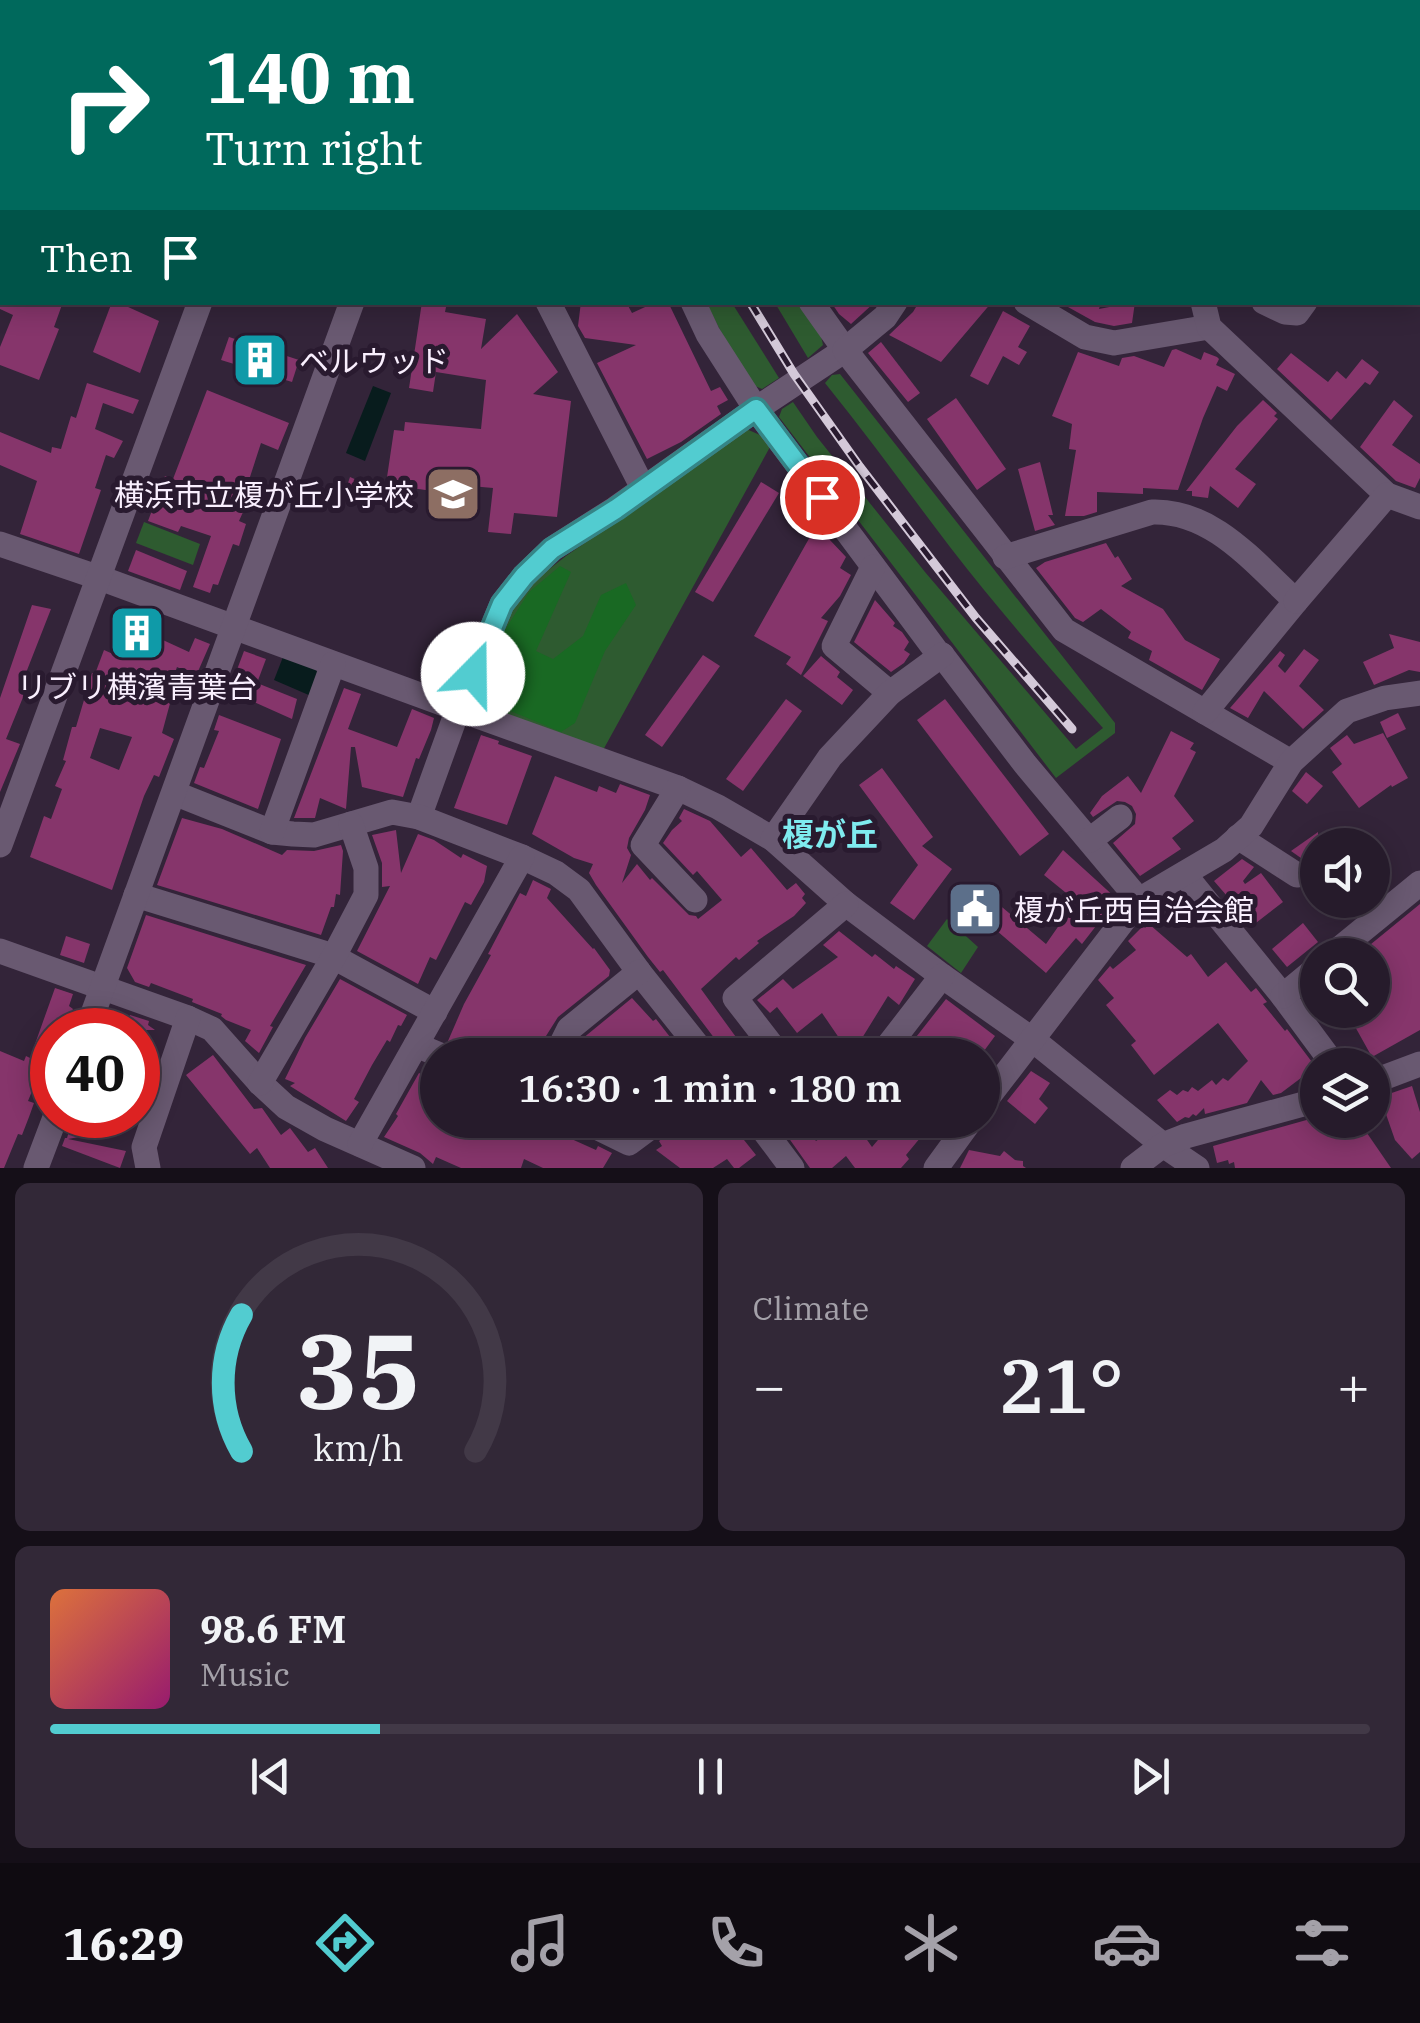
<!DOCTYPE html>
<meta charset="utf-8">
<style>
body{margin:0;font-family:"IBM Plex Serif","Noto Sans JP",serif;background:#322837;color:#f1f3f6;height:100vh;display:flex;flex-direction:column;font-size:38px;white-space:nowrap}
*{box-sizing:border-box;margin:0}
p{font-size:32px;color:#a4a1a9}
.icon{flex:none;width:55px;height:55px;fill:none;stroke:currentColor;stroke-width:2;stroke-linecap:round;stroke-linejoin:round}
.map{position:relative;height:1168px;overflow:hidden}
.side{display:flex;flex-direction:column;gap:15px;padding:15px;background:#150f18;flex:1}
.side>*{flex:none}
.banner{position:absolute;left:0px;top:0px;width:1420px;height:305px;box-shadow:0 5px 25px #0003,0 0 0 2px #423947;background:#00695c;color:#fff;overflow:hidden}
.controls{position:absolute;left:1300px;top:828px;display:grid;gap:20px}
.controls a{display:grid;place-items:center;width:90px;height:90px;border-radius:50%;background:#261b2b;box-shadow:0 5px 25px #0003,0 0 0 2px #423947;font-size:50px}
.speed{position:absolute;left:30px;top:1008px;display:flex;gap:20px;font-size:50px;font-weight:700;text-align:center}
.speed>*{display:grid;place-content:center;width:130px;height:130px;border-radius:50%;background:#261b2b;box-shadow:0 5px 25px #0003,0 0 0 2px #423947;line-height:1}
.speed .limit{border:15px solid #d22;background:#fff;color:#111}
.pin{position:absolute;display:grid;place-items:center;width:85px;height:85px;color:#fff;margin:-42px;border:5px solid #fff;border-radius:50%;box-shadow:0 2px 10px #0007}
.me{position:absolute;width:110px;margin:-55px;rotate:22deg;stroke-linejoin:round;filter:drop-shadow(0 0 8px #0008)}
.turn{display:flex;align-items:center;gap:35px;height:210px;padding:0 40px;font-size:45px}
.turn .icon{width:130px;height:130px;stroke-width:2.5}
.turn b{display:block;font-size:70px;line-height:85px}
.then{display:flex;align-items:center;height:95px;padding:0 40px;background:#0003;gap:20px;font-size:38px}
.big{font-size:75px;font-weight:600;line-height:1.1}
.side .widget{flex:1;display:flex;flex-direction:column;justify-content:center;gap:15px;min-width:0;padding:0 35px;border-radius:15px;background:#322837}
.side .dial{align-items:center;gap:0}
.dial svg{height:260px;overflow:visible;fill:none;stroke:#423947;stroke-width:7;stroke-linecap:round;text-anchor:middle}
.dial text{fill:#f1f3f6;stroke:none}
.song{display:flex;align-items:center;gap:30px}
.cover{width:120px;height:120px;border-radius:15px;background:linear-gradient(135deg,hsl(20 70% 55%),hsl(320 70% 35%))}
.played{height:10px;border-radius:5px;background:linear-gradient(90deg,#52ccd0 25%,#423947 25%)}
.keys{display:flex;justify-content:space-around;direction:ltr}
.heat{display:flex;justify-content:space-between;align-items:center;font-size:55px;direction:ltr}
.side .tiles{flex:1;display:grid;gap:15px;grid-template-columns:1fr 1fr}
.widget:last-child{grid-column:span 2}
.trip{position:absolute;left:420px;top:1038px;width:580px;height:100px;border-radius:50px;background:#261b2b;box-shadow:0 5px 25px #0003,0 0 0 2px #423947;font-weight:600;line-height:100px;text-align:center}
.menu{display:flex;height:160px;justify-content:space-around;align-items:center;background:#0f0b11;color:#a4a1a9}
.menu .icon{width:70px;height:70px}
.menu .on{color:#52ccd0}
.menu b{font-size:45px;color:#f1f3f6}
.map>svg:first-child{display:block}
</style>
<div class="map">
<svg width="1420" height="1168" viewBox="0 0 1420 1168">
<rect width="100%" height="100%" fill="#332439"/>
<g fill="#2e5b30">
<polygon points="706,303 732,303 779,378 762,389 748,383"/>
<polygon points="775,303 798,303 821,336 823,345 808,358"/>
<path d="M 840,374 L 1115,723 L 1115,733 L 1056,778 L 779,417 L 782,409 L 793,402 L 817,437 L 925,572 L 1076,749 L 1103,728 C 1050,669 998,609 950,547 C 908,492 868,436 825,383 L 832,375 Z"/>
<polygon points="744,428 760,435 770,447 602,752 472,703 493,641 529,585 566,556 681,476"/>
<polygon points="144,522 200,544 193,565 136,543"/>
<polygon points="947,919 978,947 961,973 927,946"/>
</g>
<polygon fill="#196923" points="560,566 571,572 536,651 553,659 583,636 601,595 626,583 636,605 605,651 575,723 561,732 479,698 496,644 529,592"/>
<g fill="#081c1d">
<polygon points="373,386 391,393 365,461 346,453"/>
<polygon points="283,657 315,669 320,676 311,696 274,680"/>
</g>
<g fill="#86356b" fill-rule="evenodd">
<polygon points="0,302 63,302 54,327 59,329 39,380 0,365 0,347 13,315 0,309"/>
<polygon points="112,302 117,302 159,321 140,373 93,352"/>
<polygon points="422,302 447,302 445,312 486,319 481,349 517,314 558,372 533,394 571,401 557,517 514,513 511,534 488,532 493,488 448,484 445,493 386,484 394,430 404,431 405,422 481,429 486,380 436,372 433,392 409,388"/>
<polygon points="581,302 626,302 632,313 656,302 668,302 711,391 720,387 728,400 717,406 721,414 681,442 647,459 597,363 636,345 585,338 578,326"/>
<polygon points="831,302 875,302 851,324 839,314"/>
<polygon points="919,302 992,302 941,362 889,335 913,312"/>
<polygon points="1059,302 1101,302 1099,309 1135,302 1132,323 1114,326 1095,322"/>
<polygon points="1003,311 1030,326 1018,347 1027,352 1019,365 1003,356 988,385 970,376"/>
<polygon points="229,337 299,360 292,382 221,360"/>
<polygon points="881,342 920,393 908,402 868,353"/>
<polygon points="1176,349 1201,360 1204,352 1217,357 1219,359 1216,365 1235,374 1227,391 1217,386 1203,418 1178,490 1143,488 1143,494 1097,492 1097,512 1084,516 1065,516 1076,450 1069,449 1072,424 1052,416 1078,352 1119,366 1122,358 1134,356 1164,367 1172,350"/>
<polygon points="1291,353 1328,382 1337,371 1346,379 1362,359 1379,372 1370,385 1365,382 1331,420 1277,369"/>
<polygon points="87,383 139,400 133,414 103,403 95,429 123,441 114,458 106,455 95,488 101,490 79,554 20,534 37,481 0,465 0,432 51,453 52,447 61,449 71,416 76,418"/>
<polygon points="207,390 289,423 278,450 261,443 249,480 252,481 248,491 252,492 239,521 246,524 239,546 233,544 218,585 213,584 210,593 193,587 211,536 181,526 178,532 148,521 165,476 173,479"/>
<polygon points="956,398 1006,469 977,490 927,419"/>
<polygon points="1263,400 1277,413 1274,416 1278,419 1235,469 1256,484 1238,508 1210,486 1208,498 1192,496 1192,491 1186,491 1237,426"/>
<polygon points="1394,400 1413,416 1392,445 1420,464 1420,478 1415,488 1396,481 1360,447"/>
<polygon points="1040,462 1053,515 1048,515 1055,525 1035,531 1018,469"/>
<polygon points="350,477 375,488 371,502 345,492"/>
<polygon points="761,482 779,493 713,602 695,592"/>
<polygon points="815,528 831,537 829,539 846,557 840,568 851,575 840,596 821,618 828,621 801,675 786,664 791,657 754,636"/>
<polygon points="1106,543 1115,558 1118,556 1132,579 1121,586 1163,609 1185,640 1220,659 1202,690 1149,660 1152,651 1128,638 1131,632 1101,609 1083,622 1075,618 1036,568 1045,562"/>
<polygon points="136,550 187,571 180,590 128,571"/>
<polygon points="875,600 895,623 893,626 902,632 909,642 904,650 910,654 904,663 891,672 854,642"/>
<polygon points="32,605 51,609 22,683 28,685 6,739 20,744 0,792 0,698"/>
<path d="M 131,608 L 159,619 L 152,635 L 189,652 L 195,638 L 210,644 L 196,676 L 177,667 L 167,694 L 172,696 L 162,733 L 174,739 L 159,777 L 154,775 L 144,796 L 112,890 L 30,857 L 44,816 L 51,819 L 62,789 L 55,786 L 66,761 L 63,760 L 72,727 L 76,727 L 92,673 L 95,674 L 104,650 L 113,654 ZM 100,728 L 132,737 L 119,770 L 90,758 Z"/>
<polygon points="1389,634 1420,642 1420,672 1409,670 1374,685 1363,662 1394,648"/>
<polygon points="1304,649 1319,660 1299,686 1324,710 1303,729 1264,691 1248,718 1230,708 1280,651 1285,655 1278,666 1285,673"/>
<polygon points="244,651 266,659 257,683 297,699 292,719 229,691"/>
<polygon points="703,655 720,666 662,747 645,735"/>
<polygon points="821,656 840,672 837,677 853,690 842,705 803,676"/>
<polygon points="344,688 361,694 348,729 397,747 412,709 434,718 431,730 419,759 416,758 403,797 362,787 355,747 351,747 346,809 320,798 315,818 294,818"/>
<polygon points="786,699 802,711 743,791 726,779"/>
<polygon points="945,699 1049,834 1020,856 917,720"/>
<polygon points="1398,713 1406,729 1387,738 1380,722"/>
<polygon points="219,715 281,739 258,809 194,783 200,767 204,768 219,731 214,730"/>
<polygon points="1171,731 1194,743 1190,749 1196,752 1174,796 1194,821 1172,838 1181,849 1140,876 1113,843 1135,824 1136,814 1132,806 1125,802 1117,801 1093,817 1090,813 1102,796 1128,776 1141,793"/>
<polygon points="1383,733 1408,778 1392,787 1391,785 1359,808 1332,772 1342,764 1330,748 1347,735 1354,744"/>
<polygon points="481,735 499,741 498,744 532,756 507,825 454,808"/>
<polygon points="882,768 933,837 922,846 952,869 914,920 890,903 918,865 859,785"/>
<polygon points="1306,772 1323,786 1307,804 1292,791"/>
<polygon points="555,776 597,792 599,786 616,793 620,784 650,795 645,810 629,838 627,848 631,855 622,883 637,864 650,880 652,878 689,915 696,916 698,919 722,900 697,871 693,875 663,843 672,830 682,821 679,818 684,809 710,821 741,857 751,848 787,890 796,883 805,894 802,898 806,903 794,916 757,941 759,943 739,960 736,957 701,989 749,1055 727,1055 663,970 660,972 648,957 596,885 589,873 593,864 574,858 532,834"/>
<polygon points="182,818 222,829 282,855 287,850 314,851 341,845 343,851 340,895 336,894 334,907 331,907 321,935 157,885"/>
<polygon points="396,830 401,873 418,834 434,840 461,858 463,854 487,866 484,882 471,905 465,902 436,960 430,957 418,984 357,951 390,886 382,887 382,863 372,835"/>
<polygon points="1318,832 1318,857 1308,863 1291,851"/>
<polygon points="1063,850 1117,899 1082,944 1076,938 1046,973 982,918 971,931 954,916 978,887 1046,944 1076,901 1044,875"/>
<polygon points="1242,859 1254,867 1243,881 1245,884 1261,873 1283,902 1252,926 1229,895 1227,896 1214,881"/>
<polygon points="533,880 551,889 547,898 593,949 594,948 610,970 609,976 558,1017 546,1036 537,1055 483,1055 466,1047 460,1048 448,1041 464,1004 491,955 488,954 510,912 520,893 526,896"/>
<polygon points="1420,904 1420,1030 1372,1057 1353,1023 1348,1027 1333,1010 1372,1010 1372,955 1365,949"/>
<polygon points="146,915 306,965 270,1026 273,1027 259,1053 245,1041 251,1030 226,1020 221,1016 222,1014 192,1002 193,999 151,983 149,987 135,982 127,968"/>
<polygon points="1303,923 1318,942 1287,967 1272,949"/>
<polygon points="1149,924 1187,957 1191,954 1208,977 1226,962 1251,992 1256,988 1267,1002 1263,1004 1285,1031 1287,1029 1318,1070 1318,1084 1307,1086 1301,1078 1281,1093 1273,1095 1261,1080 1247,1103 1205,1114 1204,1108 1196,1116 1193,1114 1189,1118 1185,1117 1177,1122 1157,1100 1170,1090 1177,1095 1183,1090 1188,1092 1192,1087 1198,1091 1212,1080 1216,1085 1223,1078 1228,1081 1248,1061 1218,1023 1154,1075 1131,1045 1136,1041 1106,1005 1114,998 1098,980 1110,966 1113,969 1136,950 1128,941 1143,926 1145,928"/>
<polygon points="839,931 872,957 875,954 894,969 896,966 915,979 899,1005 888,996 859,1043 848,1051 822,1013 797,1033 777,1007 770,1013 757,1000 783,979 793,989 838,957 823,945"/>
<polygon points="66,936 90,944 84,963 60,955"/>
<polygon points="340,979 407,1015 401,1026 398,1025 390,1042 387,1040 372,1065 354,1099 359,1102 346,1121 290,1086 295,1083 285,1079 305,1038"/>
<polygon points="55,988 73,994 69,1006 73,1009 65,1030 52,1030 52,1054 48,1052 28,1101 34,1103 29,1117 22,1135 18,1134 4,1168 0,1168 0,1051 24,1061 26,1056 30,1058"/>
<polygon points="632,998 653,1021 656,1019 684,1055 581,1055 577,1050 582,1039"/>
<polygon points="946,999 995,1036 981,1055 902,1055"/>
<polygon points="111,1012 129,1018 130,1015 149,1021 148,1025 155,1030 104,1030"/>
<polygon points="213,1055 254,1109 262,1108 281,1135 290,1128 308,1152 315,1148 328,1168 270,1168 257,1148 250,1154 186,1075"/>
<polygon points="1031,1071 1050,1083 1039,1099 1048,1108 1035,1124 1007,1101"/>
<polygon points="419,1073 438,1082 438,1120 469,1134 476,1120 540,1120 538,1124 596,1150 598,1146 612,1153 603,1168 543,1168 524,1159 521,1168 461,1168 436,1157 433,1164 420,1153 384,1137 398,1116 396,1114"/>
<polygon points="1412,1086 1420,1112 1420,1152 1412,1159 1395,1140 1380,1097"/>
<polygon points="74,1115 138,1115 134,1127 68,1139 126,1151 120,1168 62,1146 65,1138 67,1138"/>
<polygon points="1310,1119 1358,1120 1391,1168 1235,1168 1234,1162 1229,1164 1228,1160 1217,1163 1213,1146"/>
<polygon points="689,1120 724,1120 733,1133 736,1130 756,1155 739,1168 734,1168 727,1159 713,1168 680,1168 656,1150 662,1146 659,1141"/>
<polygon points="776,1120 799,1120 816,1141 839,1126 835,1120 853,1120 872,1147 889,1127 895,1132 904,1120 935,1120 906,1155 909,1159 901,1168 855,1168 846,1156 832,1168 810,1168"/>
<polygon points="969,1150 1000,1156 1004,1151 1015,1160 1023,1161 1023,1166 1026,1168 960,1168"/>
</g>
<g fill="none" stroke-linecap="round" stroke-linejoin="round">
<g stroke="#695971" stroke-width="25">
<polyline points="255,0 255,2"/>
<polyline points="388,0 388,2"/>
<polyline points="569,0 570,2"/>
<polyline points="638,0 640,2"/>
<polyline points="1023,0 1025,2"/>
<polyline points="36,2 41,0"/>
<polyline points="479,2 498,0"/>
<polyline points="794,2 795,0"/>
<polyline points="1393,2 1394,0"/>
<polyline points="0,22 2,21"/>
<polyline points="0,174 2,172"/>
<polyline points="548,302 643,488"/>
<polyline points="693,302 708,334 756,409 937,652 942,655 1025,764 1139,900"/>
<polyline points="811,302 845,350 756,409 615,509 552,549 524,576 502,604 458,709 678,788 718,807 773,839 846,904 942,976 1033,1040 1163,1145 1197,1168"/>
<polyline points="895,302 885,317 845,350 1064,630 1291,762"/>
<polyline points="1026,302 1085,337 1114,343 1209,327"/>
<polyline points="1203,302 1209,327 1387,495"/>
<polyline points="1264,302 1285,312 1297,313 1305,302"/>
<polyline points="0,544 100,578 458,709 419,817"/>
<path d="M 1005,557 L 1152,512 C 1213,510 1254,563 1296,601 L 1205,712"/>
<polyline points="873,567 834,646 890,693"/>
<polyline points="1296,601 1387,495 1420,507"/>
<polyline points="678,788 643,845 695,900"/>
<polyline points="174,793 272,832 293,834 314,835 392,812 419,817 522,857 556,873 579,890 639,972 705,1055"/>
<polyline points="272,832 333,664"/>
<polyline points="1238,837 1297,875"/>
<polyline points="773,839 830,757 890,693 942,655"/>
<polyline points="1090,840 1120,817"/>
<polyline points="0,845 200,302"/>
<polyline points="1184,874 1283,996 1334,1065"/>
<polyline points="136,895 330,955 435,1012"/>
<polyline points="0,951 188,1018 212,1029 260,1083 286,1107 325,1129 413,1168"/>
<polyline points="1332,955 1420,883"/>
<polyline points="1283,996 1318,967"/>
<polyline points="87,1030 352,302"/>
<polyline points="416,1045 440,1055"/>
<polyline points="556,1055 569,1029 639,972"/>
<polyline points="779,1055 735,998 846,904"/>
<polyline points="881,1055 942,976"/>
<polyline points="1372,1082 1420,1064"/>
<polyline points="260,1083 333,958 366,895 366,868 351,824"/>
<polyline points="982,1105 1139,900 1224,850 1251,826 1291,762 1347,711 1385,698 1420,693"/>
<polyline points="582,1120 629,1143 660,1120"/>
<polyline points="756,1120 792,1168"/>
<polyline points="360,1144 522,857"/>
<polyline points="36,1168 56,1115"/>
<polyline points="148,1168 144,1147 188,1018"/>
<polyline points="936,1168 971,1120"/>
<polyline points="1133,1168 1163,1145 1186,1136 1318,1100"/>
</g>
<g stroke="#d4c9d9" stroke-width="9">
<g id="rail">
<polyline points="596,0 597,2"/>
<polyline points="750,302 794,374 860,467 976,618 1072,729"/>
</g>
</g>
<use href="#rail" stroke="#291a2f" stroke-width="5" stroke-dasharray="15" stroke-linecap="butt"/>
</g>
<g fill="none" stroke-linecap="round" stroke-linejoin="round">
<g stroke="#358587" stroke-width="25">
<polyline id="route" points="473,674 502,604 524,576 552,549 616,509 756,409 822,497"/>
</g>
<use href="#route" stroke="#52ccd0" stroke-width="18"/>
</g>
<defs>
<g id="building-square" transform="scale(2.875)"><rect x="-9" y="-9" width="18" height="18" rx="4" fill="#0f9aa8" stroke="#291a2f"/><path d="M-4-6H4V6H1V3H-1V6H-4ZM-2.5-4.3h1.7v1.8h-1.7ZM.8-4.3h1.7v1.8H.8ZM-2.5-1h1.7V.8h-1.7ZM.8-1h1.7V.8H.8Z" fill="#fff"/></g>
<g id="school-square" transform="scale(2.875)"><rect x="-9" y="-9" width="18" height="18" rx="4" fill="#8d6e63" stroke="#291a2f"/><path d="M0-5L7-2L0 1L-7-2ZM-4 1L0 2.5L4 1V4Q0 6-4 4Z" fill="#fff"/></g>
<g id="civic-square" transform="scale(2.875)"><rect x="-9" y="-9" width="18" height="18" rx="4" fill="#5c6f8a" stroke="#291a2f"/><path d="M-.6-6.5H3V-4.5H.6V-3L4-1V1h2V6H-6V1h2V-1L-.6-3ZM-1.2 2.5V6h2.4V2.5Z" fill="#fff"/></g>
</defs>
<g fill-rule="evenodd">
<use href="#building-square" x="260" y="360"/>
<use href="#school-square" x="453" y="494"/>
<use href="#building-square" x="137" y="633"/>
<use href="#civic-square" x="975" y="909"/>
</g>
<g text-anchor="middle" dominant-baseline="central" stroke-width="10" stroke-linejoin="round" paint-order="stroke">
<g font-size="30" fill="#f9effe" stroke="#291a2f" text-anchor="start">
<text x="299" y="360">ベルウッド</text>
<text x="414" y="494" text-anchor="end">横浜市立榎が丘小学校</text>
<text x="137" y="686" text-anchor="middle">リブリ横濱青葉台</text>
<text x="1014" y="909">榎が丘西自治会館</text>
</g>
<g font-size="32" font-weight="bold" fill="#7febef" stroke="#291a2f">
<text x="830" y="834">榎が丘</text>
</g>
</g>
</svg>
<div class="controls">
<a><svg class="icon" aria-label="sound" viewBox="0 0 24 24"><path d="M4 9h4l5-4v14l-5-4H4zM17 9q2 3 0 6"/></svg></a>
<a><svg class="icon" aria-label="search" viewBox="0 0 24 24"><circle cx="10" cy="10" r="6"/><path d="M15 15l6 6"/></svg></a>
<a><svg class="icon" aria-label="layers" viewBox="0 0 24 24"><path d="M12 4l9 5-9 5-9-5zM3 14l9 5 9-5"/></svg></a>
</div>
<div class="speed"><div class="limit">40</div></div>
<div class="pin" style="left:822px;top:497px;background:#d93025"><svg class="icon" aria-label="arrive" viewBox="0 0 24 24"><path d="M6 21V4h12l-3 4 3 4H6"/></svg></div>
<svg class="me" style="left:473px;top:674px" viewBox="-20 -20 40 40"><circle r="19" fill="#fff"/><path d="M0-13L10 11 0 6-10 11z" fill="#52ccd0"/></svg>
<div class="trip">16:30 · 1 min · 180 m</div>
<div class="banner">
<div class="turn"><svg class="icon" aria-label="right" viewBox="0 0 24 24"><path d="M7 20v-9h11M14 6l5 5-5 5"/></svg><div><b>140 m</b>Turn right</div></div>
<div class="then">Then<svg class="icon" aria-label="arrive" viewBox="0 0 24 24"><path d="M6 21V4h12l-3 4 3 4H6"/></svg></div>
</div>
</div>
<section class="side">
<div class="tiles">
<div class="widget dial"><svg viewBox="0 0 100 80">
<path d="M14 69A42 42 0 1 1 86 69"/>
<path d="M14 69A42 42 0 0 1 14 27" stroke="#52ccd0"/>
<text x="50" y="56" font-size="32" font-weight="700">35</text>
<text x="50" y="72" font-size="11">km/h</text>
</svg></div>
<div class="widget"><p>Climate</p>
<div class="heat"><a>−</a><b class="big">21°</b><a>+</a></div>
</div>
<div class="widget">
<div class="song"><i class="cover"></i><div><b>98.6 FM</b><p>Music</p></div></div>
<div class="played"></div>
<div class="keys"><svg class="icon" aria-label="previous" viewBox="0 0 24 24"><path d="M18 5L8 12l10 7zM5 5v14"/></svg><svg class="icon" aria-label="pause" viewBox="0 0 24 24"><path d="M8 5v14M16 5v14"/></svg><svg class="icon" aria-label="next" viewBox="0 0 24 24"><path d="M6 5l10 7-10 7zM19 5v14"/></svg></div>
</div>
</div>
</section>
<nav class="menu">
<b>16:29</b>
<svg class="icon on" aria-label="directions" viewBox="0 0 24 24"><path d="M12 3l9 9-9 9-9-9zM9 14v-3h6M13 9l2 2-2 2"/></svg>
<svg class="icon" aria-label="music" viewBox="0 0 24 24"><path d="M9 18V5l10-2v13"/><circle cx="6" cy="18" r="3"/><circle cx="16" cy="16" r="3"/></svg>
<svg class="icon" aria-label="phone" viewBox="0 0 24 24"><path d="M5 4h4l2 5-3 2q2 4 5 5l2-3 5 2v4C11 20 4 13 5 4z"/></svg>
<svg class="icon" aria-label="climate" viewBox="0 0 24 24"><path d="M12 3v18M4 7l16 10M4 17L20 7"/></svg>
<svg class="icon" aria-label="car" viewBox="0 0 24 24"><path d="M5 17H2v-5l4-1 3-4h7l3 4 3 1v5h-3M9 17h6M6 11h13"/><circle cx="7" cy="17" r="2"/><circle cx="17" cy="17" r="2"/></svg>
<svg class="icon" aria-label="filters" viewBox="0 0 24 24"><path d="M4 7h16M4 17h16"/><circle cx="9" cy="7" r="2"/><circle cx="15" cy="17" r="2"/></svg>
</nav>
